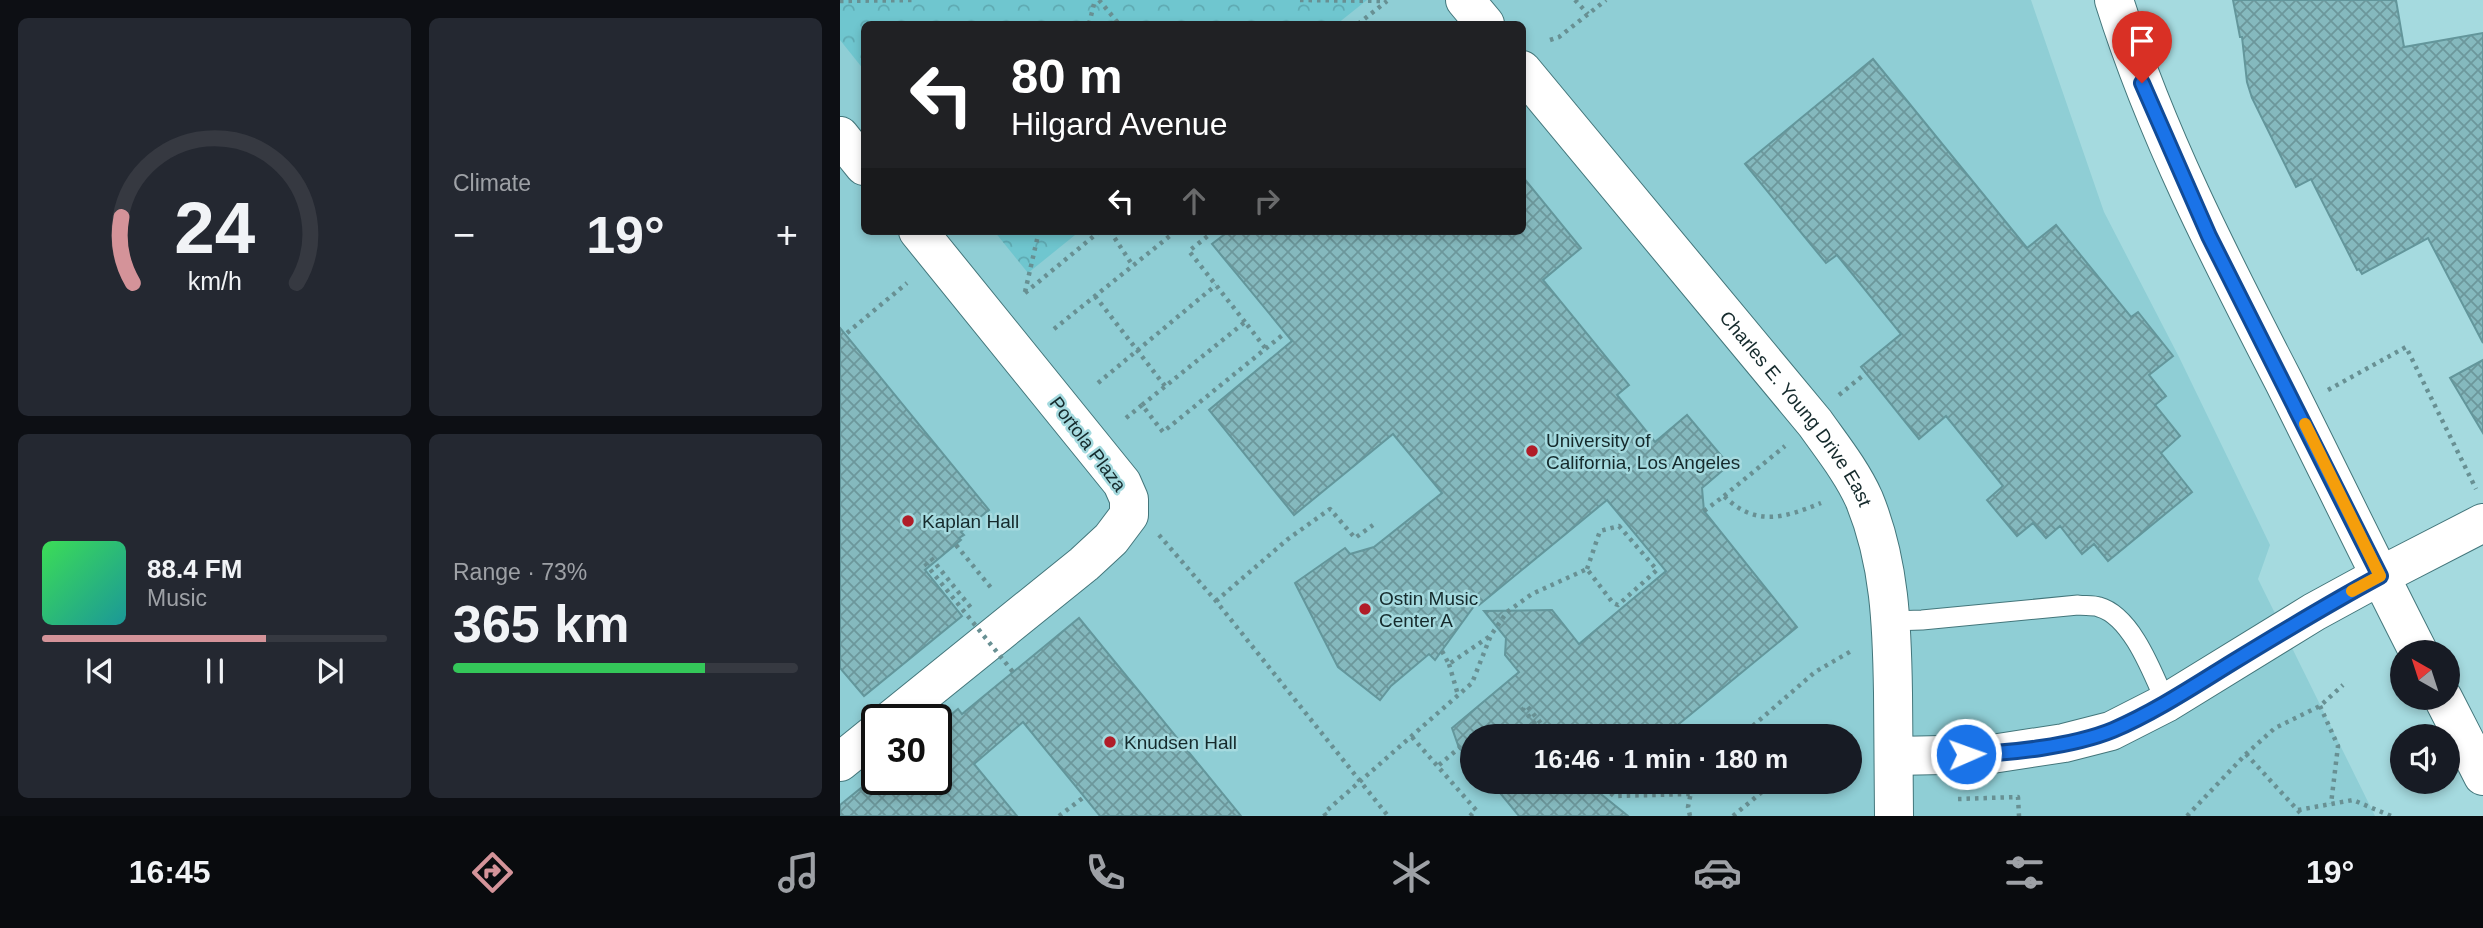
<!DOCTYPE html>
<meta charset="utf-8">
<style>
body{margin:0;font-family:Arial,sans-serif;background:#242831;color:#f1f3f6;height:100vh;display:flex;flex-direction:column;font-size:26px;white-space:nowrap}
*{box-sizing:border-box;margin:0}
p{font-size:23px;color:#9ea1a6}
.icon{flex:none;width:38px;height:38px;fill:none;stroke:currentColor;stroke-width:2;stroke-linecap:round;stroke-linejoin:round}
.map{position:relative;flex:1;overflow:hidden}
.panel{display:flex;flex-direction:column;gap:18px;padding:18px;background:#0d0f14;width:840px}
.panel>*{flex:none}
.top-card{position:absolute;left:21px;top:21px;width:665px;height:214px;border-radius:10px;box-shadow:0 4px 10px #0003;background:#202124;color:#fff;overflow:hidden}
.needle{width:46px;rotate:321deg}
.controls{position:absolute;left:1550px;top:640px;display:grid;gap:14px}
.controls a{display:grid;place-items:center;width:70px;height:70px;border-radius:50%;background:#171b24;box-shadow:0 4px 10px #0003;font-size:35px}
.speed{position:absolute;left:21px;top:704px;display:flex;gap:14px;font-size:35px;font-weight:700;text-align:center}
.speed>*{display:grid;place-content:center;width:91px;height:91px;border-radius:50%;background:#171b24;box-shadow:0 4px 10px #0003;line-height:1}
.speed .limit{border:4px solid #111;border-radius:10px;background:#fff;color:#111}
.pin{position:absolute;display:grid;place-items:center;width:60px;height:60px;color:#fff;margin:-72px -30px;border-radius:50% 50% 50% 0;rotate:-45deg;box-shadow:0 0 7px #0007}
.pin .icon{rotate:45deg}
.me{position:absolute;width:77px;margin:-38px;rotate:88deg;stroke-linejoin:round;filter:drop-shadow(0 0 5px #0008)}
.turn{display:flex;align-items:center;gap:24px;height:147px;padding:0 35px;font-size:32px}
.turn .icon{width:91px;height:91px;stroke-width:2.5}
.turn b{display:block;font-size:49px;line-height:60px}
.lanes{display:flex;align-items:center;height:66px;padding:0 35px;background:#0003;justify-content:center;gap:35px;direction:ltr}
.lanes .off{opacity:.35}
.big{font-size:52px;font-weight:800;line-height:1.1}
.panel .tile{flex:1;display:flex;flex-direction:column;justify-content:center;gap:10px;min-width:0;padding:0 24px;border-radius:10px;background:#242831}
.panel .dial{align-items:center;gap:0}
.dial svg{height:182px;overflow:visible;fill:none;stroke:#363941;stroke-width:7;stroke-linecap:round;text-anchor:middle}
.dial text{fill:#f1f3f6;stroke:none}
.song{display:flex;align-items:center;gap:21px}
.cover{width:84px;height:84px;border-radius:10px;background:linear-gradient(135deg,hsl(130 70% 55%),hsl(180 70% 35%))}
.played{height:7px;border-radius:4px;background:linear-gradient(90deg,#d49399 65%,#363941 65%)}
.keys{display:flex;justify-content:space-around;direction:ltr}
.heat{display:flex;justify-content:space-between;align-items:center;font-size:38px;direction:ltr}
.charge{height:10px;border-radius:5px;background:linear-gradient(90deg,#34c759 73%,#363941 0)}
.panel .tiles{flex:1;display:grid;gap:18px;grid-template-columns:repeat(2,1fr)}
.trip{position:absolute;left:620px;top:724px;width:402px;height:70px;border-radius:35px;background:#171b24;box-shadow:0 4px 10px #0003;font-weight:800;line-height:70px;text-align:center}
.dock{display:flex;height:112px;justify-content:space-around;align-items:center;background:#090b0e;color:#9ea1a6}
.dock .icon{width:49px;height:49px}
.dock .selected{color:#d49399}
.dock b{font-size:32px;color:#f1f3f6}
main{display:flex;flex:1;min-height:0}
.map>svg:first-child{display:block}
</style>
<main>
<section class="panel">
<div class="tiles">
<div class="tile dial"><svg viewBox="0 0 100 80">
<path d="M14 69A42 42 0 1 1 86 69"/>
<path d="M14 69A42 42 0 0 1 9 40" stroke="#d49399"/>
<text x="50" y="56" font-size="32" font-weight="700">24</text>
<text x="50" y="72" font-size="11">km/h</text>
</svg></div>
<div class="tile"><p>Climate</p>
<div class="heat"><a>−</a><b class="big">19°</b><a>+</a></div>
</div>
<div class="tile">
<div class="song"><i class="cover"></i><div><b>88.4 FM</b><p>Music</p></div></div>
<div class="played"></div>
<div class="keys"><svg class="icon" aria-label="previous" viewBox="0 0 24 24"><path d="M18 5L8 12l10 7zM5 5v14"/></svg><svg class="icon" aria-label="pause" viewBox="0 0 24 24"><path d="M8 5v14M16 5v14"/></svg><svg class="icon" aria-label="next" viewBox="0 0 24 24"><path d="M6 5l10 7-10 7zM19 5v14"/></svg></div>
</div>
<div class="tile"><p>Range · 73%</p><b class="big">365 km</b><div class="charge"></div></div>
</div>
</section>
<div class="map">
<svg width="1643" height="816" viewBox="0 0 1643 816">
<defs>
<pattern id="park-crowns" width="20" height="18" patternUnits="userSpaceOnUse" patternTransform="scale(1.75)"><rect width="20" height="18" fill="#6fc6cf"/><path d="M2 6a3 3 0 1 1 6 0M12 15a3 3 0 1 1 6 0" fill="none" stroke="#5faab2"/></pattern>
<pattern id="building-cross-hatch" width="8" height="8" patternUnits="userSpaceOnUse" patternTransform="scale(1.75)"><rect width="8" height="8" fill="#85b9be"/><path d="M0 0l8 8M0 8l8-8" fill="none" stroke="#6c979b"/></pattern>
</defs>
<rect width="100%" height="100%" fill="#a5dadf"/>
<path fill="#8fced5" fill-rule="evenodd" d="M 0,0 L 1191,0 L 1264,212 L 1339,357 L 1430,545 L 1418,579 L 1535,816 L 0,816 ZM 24,24 L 682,24 L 682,231 L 24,231 ZM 37,719 L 96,719 L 96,779 L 37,779 ZM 632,737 L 1010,737 L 1010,782 L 632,782 Z"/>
<g fill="url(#park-crowns)">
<polygon points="0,0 527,0 497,24 24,24 24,70 0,40"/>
<polygon points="154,231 240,231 188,273"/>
</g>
<g fill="url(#building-cross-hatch)" stroke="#63969b" stroke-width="2">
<polygon points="1393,0 1556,0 1564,47 1643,33 1643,343 1588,238 1522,274 1519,269 1517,270 1471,179 1456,187 1412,98 1407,82 1402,37 1400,37"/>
<polygon points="1033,59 1187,248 1216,225 1291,317 1298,312 1333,356 1309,375 1326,396 1315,405 1340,436 1321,453 1352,492 1268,561 1254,544 1242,554 1220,526 1206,538 1193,523 1177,536 1147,500 1163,486 1106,416 1079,439 1021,367 1061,334 997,255 986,263 905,164"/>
<polygon points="682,176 741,248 703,280 789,385 777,395 815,442 847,415 889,465 862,488 864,511 957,627 823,737 632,737 632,761 619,748 612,728 679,672 665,655 666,638 644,611 712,610 739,644 826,571 767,500 639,605 637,602 595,660 589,654 551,686 540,700 498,667 455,583 505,548 510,554 534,547 602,493 553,434 454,515 369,410 452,341 372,244 389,231 682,231"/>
<polygon points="0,328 149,510 121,532 124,535 119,538 121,540 85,570 122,616 24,696 0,668"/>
<polygon points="1643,360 1643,433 1610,378"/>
<polygon points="239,618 401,816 260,816 183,722 134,764 177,816 0,816 0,805 32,779 96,779 96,727 118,709 122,714"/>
<polygon points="651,782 746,782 788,816 679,816"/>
</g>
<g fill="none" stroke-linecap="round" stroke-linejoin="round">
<g stroke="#43767b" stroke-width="21">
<path id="service" d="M 1051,621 L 1082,620 L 1238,605 C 1244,606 1253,605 1259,607 C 1292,616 1313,674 1326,703"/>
</g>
<g stroke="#43767b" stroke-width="40">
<g id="minor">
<polyline points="625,0 645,24"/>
<path id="s1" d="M 682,70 L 975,423 C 992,447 1012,472 1024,499 C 1050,562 1052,626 1053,693 C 1053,734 1054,775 1054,816"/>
<polyline points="0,136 24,166"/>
<polyline points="52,719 244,564 271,539 289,515 289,499 282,483 78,231"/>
<polyline points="1054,756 1152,754 1224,743 1271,731 1326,703 1474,612 1540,576"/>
<polyline points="0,762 37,732"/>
</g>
</g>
<g stroke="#43767b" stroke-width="40">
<g id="tertiary">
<path d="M 1274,0 C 1316,134 1380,258 1444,382 C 1489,472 1533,563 1579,653"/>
<polyline points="1540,576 1643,523"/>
<polyline points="1603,698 1643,776"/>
</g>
</g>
<g stroke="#689093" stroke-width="4.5" stroke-dasharray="3.5 5" stroke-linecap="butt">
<polyline points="259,0 279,24"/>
<polyline points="460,0 546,1"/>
<polyline points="735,0 748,14"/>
<polyline points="0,1 76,0"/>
<polyline points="249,24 255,0"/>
<polyline points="518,24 547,1"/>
<polyline points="710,40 719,37 766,0"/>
<polyline points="270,231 293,266"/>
<polyline points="374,231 349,251 405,322"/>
<polyline points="185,292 199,231"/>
<polyline points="185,293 260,231"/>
<polyline points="255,296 325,386"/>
<polyline points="214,329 336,231"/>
<polyline points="7,333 67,283"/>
<polyline points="258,383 376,285"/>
<polyline points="1488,390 1566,347 1636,489"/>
<polyline points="999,395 1026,373"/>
<polyline points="302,405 405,322 426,349"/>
<polyline points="286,418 302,405 323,432 445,333"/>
<polyline points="884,496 945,446"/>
<path d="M 864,511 L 884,496 C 915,527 944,518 981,503"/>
<polyline points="319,535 376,601 548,816"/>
<polyline points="116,545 152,589"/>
<polyline points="91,558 132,609"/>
<polyline points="376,601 448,539 490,509 515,538 533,525"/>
<polyline points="602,651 609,664 650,636"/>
<polyline points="609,664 618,695"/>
<polyline points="1480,706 1498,746 1491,804"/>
<polyline points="572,737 636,810 630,816"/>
<polyline points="706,737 683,709 687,706 712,737"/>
<polyline points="900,737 975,672 1013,650"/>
<polyline points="1406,754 1463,816"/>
<polyline points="599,765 619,748"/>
<polyline points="758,782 774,796 851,794"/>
<polyline points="1118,799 1178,797 1179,816"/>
<polyline points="1458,810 1513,800 1551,816"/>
<polyline points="219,816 244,797"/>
<polyline points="486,816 484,813 632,683 651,635 667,612 692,594 747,569 773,603 778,605 817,570 779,526 760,531 747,569"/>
<polyline points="850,816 848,807 853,782"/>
<polyline points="893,816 934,782"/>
<polyline points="1347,816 1406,754 1435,728 1480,706 1503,685"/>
</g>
<use href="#service" stroke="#fff" stroke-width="19"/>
<use href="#minor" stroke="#fff" stroke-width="38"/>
<use href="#tertiary" stroke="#fff" stroke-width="38"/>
<polyline stroke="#689093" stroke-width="4.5" stroke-dasharray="3.5 5" stroke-linecap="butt" points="85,563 173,672"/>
</g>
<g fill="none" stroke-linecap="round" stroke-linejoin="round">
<g stroke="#114b97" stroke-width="18">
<path id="route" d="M 1126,754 C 1168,754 1234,746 1273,730 C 1315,712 1354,686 1393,662 C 1442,632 1490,603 1540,576 L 1369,236 L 1302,83"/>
</g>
<use href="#route" stroke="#1a73e8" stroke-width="12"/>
<polyline stroke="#f59e0b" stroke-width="12" points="1465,424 1540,576 1512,591"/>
</g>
<g fill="#b01d28" stroke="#a5dadf" stroke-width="2.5">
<circle cx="692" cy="451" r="7"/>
<circle cx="68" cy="521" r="7"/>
<circle cx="525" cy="609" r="7"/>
<circle cx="270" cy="742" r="7"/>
</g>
<g text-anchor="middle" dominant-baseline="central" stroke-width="5" stroke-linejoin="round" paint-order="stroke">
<g font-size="19" fill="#152a2c" stroke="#a5dadf">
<text stroke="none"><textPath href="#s1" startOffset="436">Charles E. Young Drive East</textPath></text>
<text transform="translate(248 444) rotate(53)">Portola Plaza</text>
</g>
<g font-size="19" fill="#152a2c" stroke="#a5dadf" text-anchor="start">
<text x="706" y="440">University of<tspan x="706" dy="22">California, Los Angeles</tspan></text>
<text x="82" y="521">Kaplan Hall</text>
<text x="539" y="598">Ostin Music<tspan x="539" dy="22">Center A</tspan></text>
<text x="284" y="742">Knudsen Hall</text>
</g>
</g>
</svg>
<div class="controls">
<a><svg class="needle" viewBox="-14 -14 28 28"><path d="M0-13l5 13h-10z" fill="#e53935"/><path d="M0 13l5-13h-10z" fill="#9ea1a6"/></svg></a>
<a><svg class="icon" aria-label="sound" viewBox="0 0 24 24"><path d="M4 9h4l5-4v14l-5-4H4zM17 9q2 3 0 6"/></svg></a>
</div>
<div class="speed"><div class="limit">30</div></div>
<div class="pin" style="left:1302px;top:83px;background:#d93025"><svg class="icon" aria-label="arrive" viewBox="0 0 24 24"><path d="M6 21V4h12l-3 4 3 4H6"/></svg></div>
<svg class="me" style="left:1126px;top:754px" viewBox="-20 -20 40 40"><circle r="17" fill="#1a73e8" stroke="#fff" stroke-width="3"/><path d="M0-11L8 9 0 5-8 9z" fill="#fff"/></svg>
<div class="trip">16:46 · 1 min · 180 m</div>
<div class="top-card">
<div class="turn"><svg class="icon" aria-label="left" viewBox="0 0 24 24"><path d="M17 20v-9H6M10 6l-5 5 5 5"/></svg><div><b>80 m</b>Hilgard Avenue</div></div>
<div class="lanes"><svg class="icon" aria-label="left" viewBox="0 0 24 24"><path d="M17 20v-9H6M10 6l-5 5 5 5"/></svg><svg class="icon off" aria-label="ahead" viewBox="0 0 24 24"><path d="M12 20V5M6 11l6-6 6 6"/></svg><svg class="icon off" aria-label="right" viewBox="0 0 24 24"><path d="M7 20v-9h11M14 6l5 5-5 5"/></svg></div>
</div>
</div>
</main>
<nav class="dock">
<b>16:45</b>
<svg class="icon selected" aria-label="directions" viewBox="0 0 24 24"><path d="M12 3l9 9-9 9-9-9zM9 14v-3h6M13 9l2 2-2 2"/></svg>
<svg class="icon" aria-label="music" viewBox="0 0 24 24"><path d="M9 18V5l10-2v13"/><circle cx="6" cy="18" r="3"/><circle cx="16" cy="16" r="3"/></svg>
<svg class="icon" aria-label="phone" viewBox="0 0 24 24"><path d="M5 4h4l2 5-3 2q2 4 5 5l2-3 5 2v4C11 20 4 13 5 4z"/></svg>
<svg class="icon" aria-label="climate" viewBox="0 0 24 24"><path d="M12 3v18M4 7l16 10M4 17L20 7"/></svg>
<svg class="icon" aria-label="car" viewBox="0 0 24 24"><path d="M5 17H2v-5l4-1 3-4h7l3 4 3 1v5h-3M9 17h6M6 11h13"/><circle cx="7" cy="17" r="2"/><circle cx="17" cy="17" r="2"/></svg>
<svg class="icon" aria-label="filters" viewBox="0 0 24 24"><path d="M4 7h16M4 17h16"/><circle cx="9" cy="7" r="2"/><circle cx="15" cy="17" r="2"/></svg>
<b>19°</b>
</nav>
